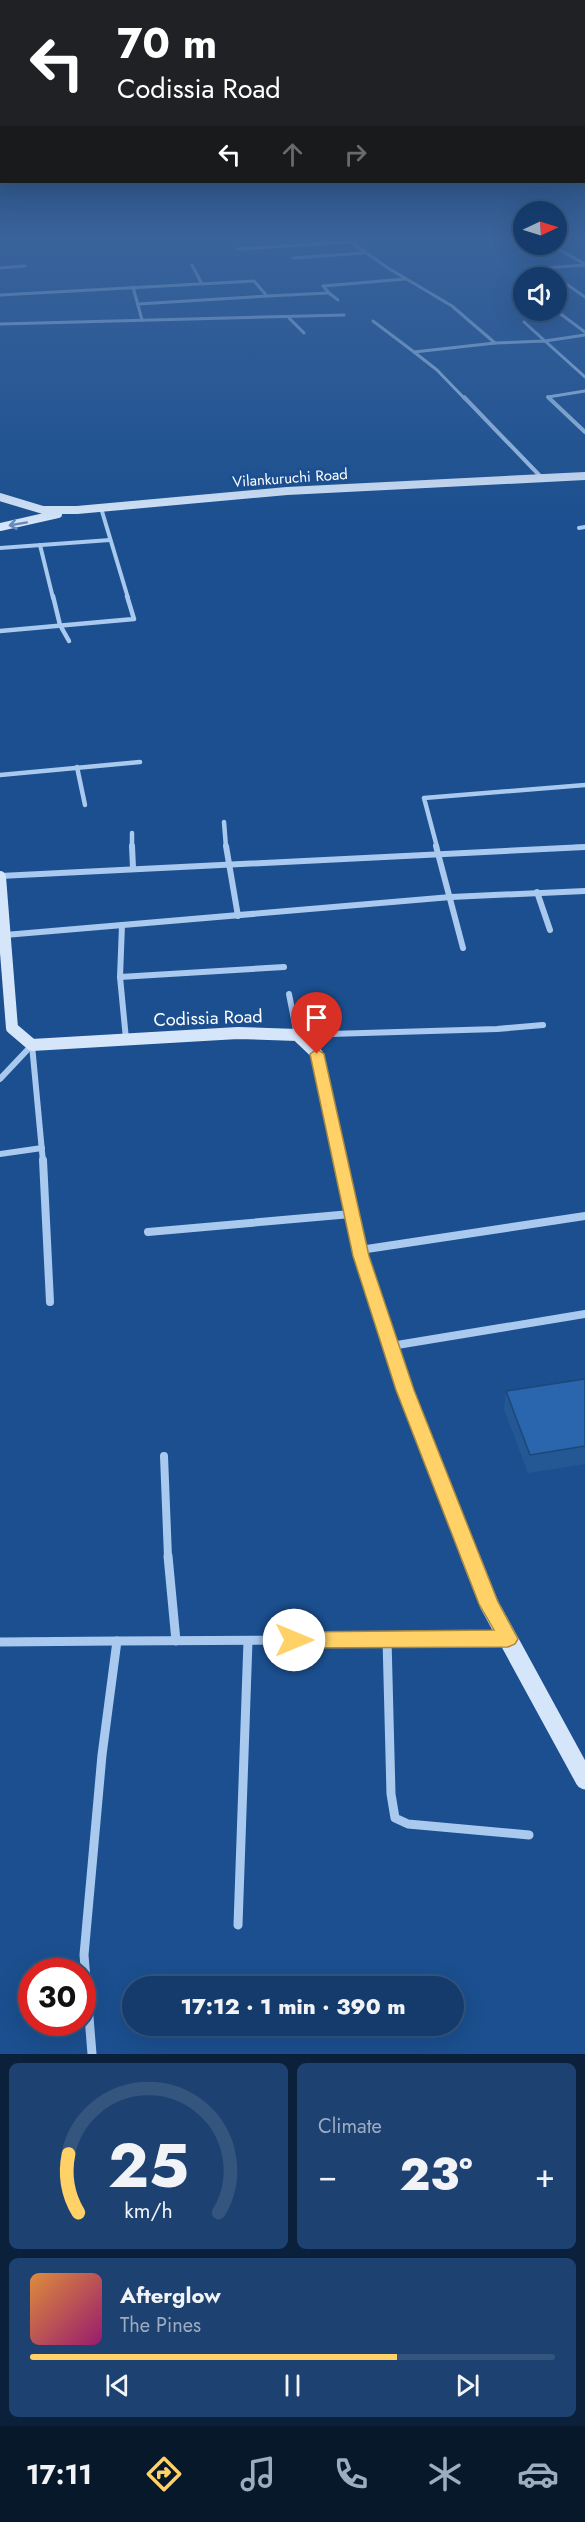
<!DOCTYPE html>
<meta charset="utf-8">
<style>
body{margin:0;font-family:Jost,sans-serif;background:#1d4271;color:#f1f3f6;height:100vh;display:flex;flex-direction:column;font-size:22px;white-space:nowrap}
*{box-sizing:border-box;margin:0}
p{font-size:20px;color:#9dadc1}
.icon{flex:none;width:33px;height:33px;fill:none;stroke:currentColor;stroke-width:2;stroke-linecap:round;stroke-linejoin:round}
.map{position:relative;height:2054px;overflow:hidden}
.details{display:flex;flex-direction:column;gap:9px;padding:9px;background:#0b203b;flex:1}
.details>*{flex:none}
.banner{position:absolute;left:0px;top:0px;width:585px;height:183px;box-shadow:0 6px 24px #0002,0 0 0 2px #33557e;background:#202124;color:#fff;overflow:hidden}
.needle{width:39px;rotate:86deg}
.fabs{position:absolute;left:513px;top:201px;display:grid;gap:12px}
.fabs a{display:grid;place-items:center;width:54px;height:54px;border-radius:50%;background:#143b6b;box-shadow:0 6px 24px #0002,0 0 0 2px #33557e;font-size:30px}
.speed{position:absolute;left:18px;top:1958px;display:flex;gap:12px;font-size:30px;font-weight:700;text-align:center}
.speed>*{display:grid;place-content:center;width:78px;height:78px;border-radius:50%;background:#143b6b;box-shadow:0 6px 24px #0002,0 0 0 2px #33557e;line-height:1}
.speed .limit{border:9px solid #d22;background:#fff;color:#111}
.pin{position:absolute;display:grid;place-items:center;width:51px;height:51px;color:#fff;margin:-62px -26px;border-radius:50% 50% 50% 0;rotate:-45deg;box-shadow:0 0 6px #0007}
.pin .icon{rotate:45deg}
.me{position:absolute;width:66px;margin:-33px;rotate:90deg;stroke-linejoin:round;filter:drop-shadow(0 0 4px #0008)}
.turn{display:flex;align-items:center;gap:21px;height:126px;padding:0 18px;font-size:27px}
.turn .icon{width:78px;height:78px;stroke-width:2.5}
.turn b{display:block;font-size:42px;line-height:51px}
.lanes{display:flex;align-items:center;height:57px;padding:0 18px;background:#0003;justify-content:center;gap:30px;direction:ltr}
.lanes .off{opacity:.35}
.big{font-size:45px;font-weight:800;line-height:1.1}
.details .card{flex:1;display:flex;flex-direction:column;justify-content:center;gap:9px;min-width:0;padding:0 21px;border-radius:9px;background:#1d4271}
.details .dial{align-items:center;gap:0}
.dial svg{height:156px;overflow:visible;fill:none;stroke:#33557e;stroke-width:7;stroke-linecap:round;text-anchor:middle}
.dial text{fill:#f1f3f6;stroke:none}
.song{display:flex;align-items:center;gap:18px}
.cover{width:72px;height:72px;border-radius:9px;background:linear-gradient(135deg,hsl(30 70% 55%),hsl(320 70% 35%))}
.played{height:6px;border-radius:3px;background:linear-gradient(90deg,#ffd166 70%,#33557e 70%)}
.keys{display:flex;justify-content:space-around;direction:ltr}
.heat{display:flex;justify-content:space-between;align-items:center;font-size:33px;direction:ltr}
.details .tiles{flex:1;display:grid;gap:9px;grid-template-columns:1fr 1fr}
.card:last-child{grid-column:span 2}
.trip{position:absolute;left:122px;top:1976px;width:342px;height:60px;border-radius:30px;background:#143b6b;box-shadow:0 6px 24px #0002,0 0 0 2px #33557e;font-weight:800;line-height:60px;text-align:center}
.menu{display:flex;height:96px;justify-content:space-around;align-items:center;background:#08182b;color:#9dadc1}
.menu .icon{width:42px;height:42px}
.menu .selected{color:#ffd166}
.menu b{font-size:27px;color:#f1f3f6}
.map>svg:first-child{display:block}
</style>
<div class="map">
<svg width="585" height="2054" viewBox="0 0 585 2054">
<rect width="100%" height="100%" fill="#1b4f8f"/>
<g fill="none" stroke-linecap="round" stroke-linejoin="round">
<g stroke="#a9c9ee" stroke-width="3">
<polyline points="348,240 388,268 452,306 495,343 414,352 437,370 465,399"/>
<polyline points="549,244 585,264"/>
<polyline points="238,249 350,242"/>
<polyline points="293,258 364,253"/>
<polyline points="192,265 202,284"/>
<polyline points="585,265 544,268 585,297"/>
<polyline points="0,268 25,266"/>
<polyline points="133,287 142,320"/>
<polyline points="329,293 338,300"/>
<polyline points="0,295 254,281 267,296 329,293 323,286 405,279"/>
<polyline points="138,304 267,296"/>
<polyline points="558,312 585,332"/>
<polyline points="289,318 304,333"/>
<polyline points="373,321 414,352"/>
<polyline points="524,322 545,341 585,335"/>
<polyline points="0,324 344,315"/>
<polyline points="495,343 545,341 585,377"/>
<polyline points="550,399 548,397 585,391"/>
</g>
<g stroke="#a9c9ee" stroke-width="4">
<polyline points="464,397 542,478"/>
<polyline points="548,397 585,432"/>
<polyline points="101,508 128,598"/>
<polyline points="579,528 585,527"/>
<polyline points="40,545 53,598"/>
<polyline points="0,548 110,540"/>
</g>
<g stroke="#a9c9ee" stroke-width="4.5">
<polyline points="53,596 60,625 69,641"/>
<polyline points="0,631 134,619 127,596"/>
<polyline points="77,767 85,805"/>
<polyline points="0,775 140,762"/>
<polyline points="224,822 226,847"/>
<polyline points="132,833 132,847"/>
<polyline points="437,847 424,798 585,785"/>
<polyline points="575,847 585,847"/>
</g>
<g stroke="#a9c9ee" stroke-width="6">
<polyline points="132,846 133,868"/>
<polyline points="226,846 238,916"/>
<polyline points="436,846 463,948"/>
<polyline points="0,876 585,847"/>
<polyline points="537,892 550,930"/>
<polyline points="122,925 120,977 126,1039"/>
<polyline points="5,935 451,897 585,891"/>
<polyline points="120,977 284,967"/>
<polyline points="289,994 297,1035 497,1029 543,1025"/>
<polyline points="32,1045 43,1162"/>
<polyline points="0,1079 32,1045"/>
<polyline points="0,1154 42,1148"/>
</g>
<g stroke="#a9c9ee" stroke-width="8">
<polyline points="43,1160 50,1302"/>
<polyline points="148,1232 351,1214"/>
<polyline points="360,1250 585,1216"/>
<polyline points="391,1346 585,1314"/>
<polyline points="164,1456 168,1557"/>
</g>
<g stroke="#a9c9ee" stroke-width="9">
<polyline points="168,1556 176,1641"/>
<polyline points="387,1639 391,1794 395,1818 408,1824 529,1835"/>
<polyline points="0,1642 117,1641"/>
<polyline points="238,1925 248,1641"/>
<polyline points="92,2054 84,1955 102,1755 117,1641 505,1639"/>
</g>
<g stroke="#d6e6fa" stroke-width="8">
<polyline points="0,497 43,510 77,510 287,491 585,476"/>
<polyline points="0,527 58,514"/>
</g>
<polyline stroke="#d6e6fa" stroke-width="12" points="0,877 12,1028 32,1045 238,1033 297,1035 317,1054 340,1162"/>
<polyline stroke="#d6e6fa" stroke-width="15" points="340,1160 361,1256 405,1390 471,1557"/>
<polyline stroke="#d6e6fa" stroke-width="19" points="470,1556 489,1604 585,1780"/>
</g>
<polygon fill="#245895" points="585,1379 585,1464 528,1473 504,1409 506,1391"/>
<polygon fill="#2a66ad" stroke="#1d4779" stroke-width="1.5" points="585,1379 585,1446 530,1455 506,1391"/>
<defs><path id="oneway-shaft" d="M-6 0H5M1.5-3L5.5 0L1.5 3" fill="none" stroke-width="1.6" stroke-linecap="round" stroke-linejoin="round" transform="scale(1.5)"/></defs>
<use stroke="#668bba" href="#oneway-shaft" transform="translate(18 524) rotate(170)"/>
<linearGradient id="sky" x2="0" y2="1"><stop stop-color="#0f2b4f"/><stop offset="0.45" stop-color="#39639b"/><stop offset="1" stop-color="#39639b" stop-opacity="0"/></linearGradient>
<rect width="585" height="528" fill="url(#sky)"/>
<polygon fill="#ffd166" stroke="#a68842" stroke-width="1.5" points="317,1049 324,1054 369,1256 414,1390 498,1602 518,1639 515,1644 508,1647 294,1648 287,1646 284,1640 287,1634 294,1632 494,1630 479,1604 396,1390 353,1256 310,1054"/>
<g text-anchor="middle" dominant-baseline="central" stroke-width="6" stroke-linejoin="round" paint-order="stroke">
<g font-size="15" fill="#fff" stroke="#1b4f8f">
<text transform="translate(290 478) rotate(-4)">Vilankuruchi Road</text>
</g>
<g font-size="18" fill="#fff" stroke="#1b4f8f">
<text transform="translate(208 1018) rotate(-2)">Codissia Road</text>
</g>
</g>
</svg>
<div class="fabs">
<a><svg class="needle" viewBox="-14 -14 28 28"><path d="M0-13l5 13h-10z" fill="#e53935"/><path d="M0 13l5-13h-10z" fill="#9dadc1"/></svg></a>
<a><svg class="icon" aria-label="sound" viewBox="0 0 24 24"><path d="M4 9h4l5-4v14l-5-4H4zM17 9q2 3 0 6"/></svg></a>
</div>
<div class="speed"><div class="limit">30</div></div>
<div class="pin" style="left:317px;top:1054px;background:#d93025"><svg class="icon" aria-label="arrive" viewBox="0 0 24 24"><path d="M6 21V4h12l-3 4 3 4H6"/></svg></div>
<svg class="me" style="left:294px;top:1640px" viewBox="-20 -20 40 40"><circle r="19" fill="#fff"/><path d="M0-13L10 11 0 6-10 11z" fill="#ffd166"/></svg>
<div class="trip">17:12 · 1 min · 390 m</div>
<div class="banner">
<div class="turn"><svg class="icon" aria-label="left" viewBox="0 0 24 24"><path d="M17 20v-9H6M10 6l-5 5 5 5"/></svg><div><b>70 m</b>Codissia Road</div></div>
<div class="lanes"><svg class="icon" aria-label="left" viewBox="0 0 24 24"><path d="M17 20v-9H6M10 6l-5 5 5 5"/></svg><svg class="icon off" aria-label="ahead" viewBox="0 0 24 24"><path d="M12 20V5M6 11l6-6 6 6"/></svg><svg class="icon off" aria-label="right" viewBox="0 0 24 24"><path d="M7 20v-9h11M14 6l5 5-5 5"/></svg></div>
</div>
</div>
<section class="details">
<div class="tiles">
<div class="card dial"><svg viewBox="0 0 100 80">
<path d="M14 69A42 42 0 1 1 86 69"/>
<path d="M14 69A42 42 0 0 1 9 39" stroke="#ffd166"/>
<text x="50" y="56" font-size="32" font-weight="700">25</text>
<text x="50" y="72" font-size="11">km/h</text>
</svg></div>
<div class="card"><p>Climate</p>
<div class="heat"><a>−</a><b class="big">23°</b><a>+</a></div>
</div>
<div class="card">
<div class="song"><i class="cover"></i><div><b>Afterglow</b><p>The Pines</p></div></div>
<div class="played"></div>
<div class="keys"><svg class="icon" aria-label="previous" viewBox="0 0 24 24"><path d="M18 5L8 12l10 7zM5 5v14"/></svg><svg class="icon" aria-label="pause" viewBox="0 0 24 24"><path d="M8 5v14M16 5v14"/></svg><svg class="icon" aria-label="next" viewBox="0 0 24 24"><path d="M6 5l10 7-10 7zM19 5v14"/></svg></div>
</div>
</div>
</section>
<nav class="menu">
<b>17:11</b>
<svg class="icon selected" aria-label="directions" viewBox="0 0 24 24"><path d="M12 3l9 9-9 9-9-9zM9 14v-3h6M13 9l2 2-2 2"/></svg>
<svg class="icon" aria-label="music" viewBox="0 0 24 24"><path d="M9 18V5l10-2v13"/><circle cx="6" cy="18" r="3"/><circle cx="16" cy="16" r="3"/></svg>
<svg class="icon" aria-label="phone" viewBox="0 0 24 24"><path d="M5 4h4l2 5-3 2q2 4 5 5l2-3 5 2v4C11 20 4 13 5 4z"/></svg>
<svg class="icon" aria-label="climate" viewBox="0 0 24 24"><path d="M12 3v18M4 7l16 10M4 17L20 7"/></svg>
<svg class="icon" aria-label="car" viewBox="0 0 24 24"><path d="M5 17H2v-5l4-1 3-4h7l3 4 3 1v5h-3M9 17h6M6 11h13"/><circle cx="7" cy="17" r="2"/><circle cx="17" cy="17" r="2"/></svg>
</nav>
